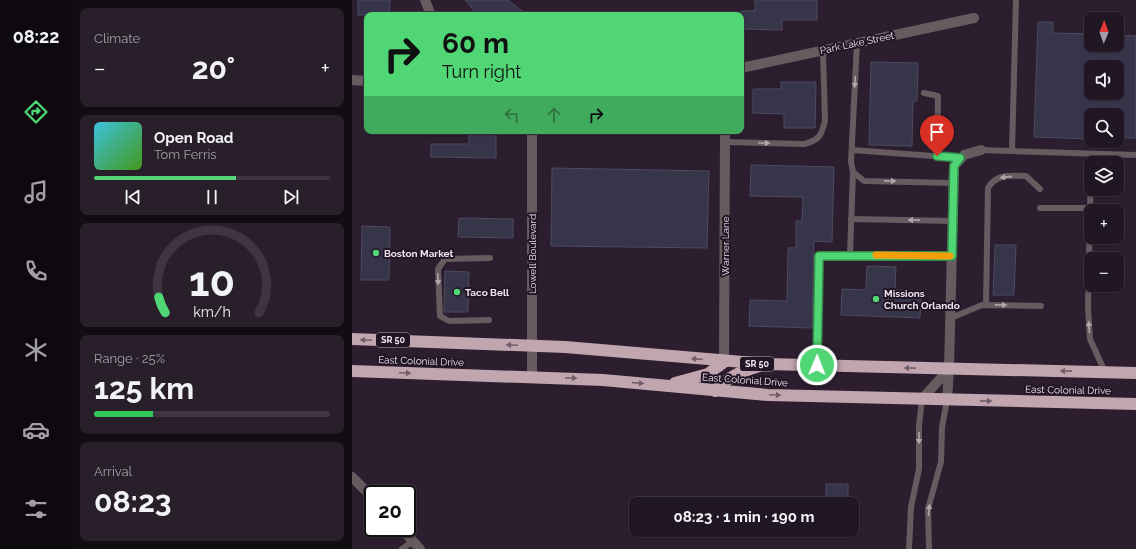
<!DOCTYPE html>
<meta charset="utf-8">
<style>
body{margin:0;font-family:Raleway,sans-serif;background:#291f2b;color:#f1f3f6;height:100vh;display:flex;flex-direction:column;font-size:15px;white-space:nowrap}
*{box-sizing:border-box;margin:0}
p{font-size:13px;color:#a29fa6}
.icon{flex:none;width:22px;height:22px;fill:none;stroke:currentColor;stroke-width:2;stroke-linecap:round;stroke-linejoin:round}
.map{position:relative;flex:1;overflow:hidden}
.details{display:flex;flex-direction:column;gap:8px;padding:8px;background:#120c13;width:280px}
.details>*{flex:none}
.banner{position:absolute;left:12px;top:12px;width:380px;height:122px;border-radius:8px;box-shadow:0 1px 3px #0004,0 0 0 1px #3e3541;background:#50d674;color:#111;overflow:hidden}
.needle{width:26px;rotate:1deg}
.fabs{position:absolute;left:732px;top:12px;display:grid;gap:8px}
.fabs a{display:grid;place-items:center;width:40px;height:40px;border-radius:8px;background:#211623;box-shadow:0 1px 3px #0004,0 0 0 1px #3e3541;font-size:20px}
.speed{position:absolute;left:12px;top:485px;display:flex;gap:8px;font-size:20px;font-weight:700;text-align:center}
.speed>*{display:grid;place-content:center;width:52px;height:52px;border-radius:50%;background:#211623;box-shadow:0 1px 3px #0004,0 0 0 1px #3e3541;line-height:1}
.speed .limit{border:2px solid #111;border-radius:6px;background:#fff;color:#111}
.pin{position:absolute;display:grid;place-items:center;width:34px;height:34px;color:#fff;margin:-41px -17px;border-radius:50% 50% 50% 0;rotate:-45deg;box-shadow:0 0 4px #0007}
.pin .icon{rotate:45deg}
.me{position:absolute;width:44px;margin:-22px;rotate:1deg;stroke-linejoin:round;filter:drop-shadow(0 0 3px #0008)}
.turn{display:flex;align-items:center;gap:14px;height:84px;padding:0 12px;font-size:18px}
.turn .icon{width:52px;height:52px;stroke-width:2.5}
.turn b{display:block;font-size:28px;line-height:34px}
.lanes{display:flex;align-items:center;height:38px;padding:0 12px;background:#0003;justify-content:center;gap:20px;direction:ltr}
.lanes .off{opacity:.35}
.big{font-size:30px;font-weight:700;line-height:1.1}
.details .widget{flex:1;display:flex;flex-direction:column;justify-content:center;gap:6px;min-width:0;padding:0 14px;border-radius:8px;background:#291f2b}
.details .dial{align-items:center;gap:0}
.dial svg{height:104px;overflow:visible;fill:none;stroke:#3e3541;stroke-width:7;stroke-linecap:round;text-anchor:middle}
.dial text{fill:#f1f3f6;stroke:none}
.song{display:flex;align-items:center;gap:12px}
.cover{width:48px;height:48px;border-radius:6px;background:linear-gradient(135deg,hsl(190 70% 55%),hsl(100 70% 35%))}
.played{height:4px;border-radius:2px;background:linear-gradient(90deg,#50d674 60%,#3e3541 60%)}
.keys{display:flex;justify-content:space-around;direction:ltr}
.heat{display:flex;justify-content:space-between;align-items:center;font-size:22px;direction:ltr}
.charge{height:6px;border-radius:3px;background:linear-gradient(90deg,#34c759 25%,#3e3541 0)}
.trip{position:absolute;left:277px;top:497px;width:230px;height:40px;border-radius:8px;background:#211623;box-shadow:0 1px 3px #0004,0 0 0 1px #3e3541;font-weight:700;line-height:40px;text-align:center}
main{display:flex;flex:1;min-height:0}
.dock{display:flex;flex-direction:column;width:72px;justify-content:space-around;align-items:center;background:#0d090e;color:#a29fa6}
.dock .icon{width:28px;height:28px}
.dock .active{color:#50d674}
.dock b{font-size:18px;color:#f1f3f6}
.map>svg:first-child{display:block}
</style>
<main>
<nav class="dock">
<b>08:22</b>
<svg class="icon active" aria-label="directions" viewBox="0 0 24 24"><path d="M12 3l9 9-9 9-9-9zM9 14v-3h6M13 9l2 2-2 2"/></svg>
<svg class="icon" aria-label="music" viewBox="0 0 24 24"><path d="M9 18V5l10-2v13"/><circle cx="6" cy="18" r="3"/><circle cx="16" cy="16" r="3"/></svg>
<svg class="icon" aria-label="phone" viewBox="0 0 24 24"><path d="M5 4h4l2 5-3 2q2 4 5 5l2-3 5 2v4C11 20 4 13 5 4z"/></svg>
<svg class="icon" aria-label="climate" viewBox="0 0 24 24"><path d="M12 3v18M4 7l16 10M4 17L20 7"/></svg>
<svg class="icon" aria-label="car" viewBox="0 0 24 24"><path d="M5 17H2v-5l4-1 3-4h7l3 4 3 1v5h-3M9 17h6M6 11h13"/><circle cx="7" cy="17" r="2"/><circle cx="17" cy="17" r="2"/></svg>
<svg class="icon" aria-label="filters" viewBox="0 0 24 24"><path d="M4 7h16M4 17h16"/><circle cx="9" cy="7" r="2"/><circle cx="15" cy="17" r="2"/></svg>
</nav>
<section class="details">
<div class="widget"><p>Climate</p>
<div class="heat"><a>−</a><b class="big">20°</b><a>+</a></div>
</div>
<div class="widget">
<div class="song"><i class="cover"></i><div><b>Open Road</b><p>Tom Ferris</p></div></div>
<div class="played"></div>
<div class="keys"><svg class="icon" aria-label="previous" viewBox="0 0 24 24"><path d="M18 5L8 12l10 7zM5 5v14"/></svg><svg class="icon" aria-label="pause" viewBox="0 0 24 24"><path d="M8 5v14M16 5v14"/></svg><svg class="icon" aria-label="next" viewBox="0 0 24 24"><path d="M6 5l10 7-10 7zM19 5v14"/></svg></div>
</div>
<div class="widget dial"><svg viewBox="0 0 100 80">
<path d="M14 69A42 42 0 1 1 86 69"/>
<path d="M14 69A42 42 0 0 1 9 57" stroke="#50d674"/>
<text x="50" y="56" font-size="32" font-weight="700">10</text>
<text x="50" y="72" font-size="11">km/h</text>
</svg></div>
<div class="widget"><p>Range · 25%</p><b class="big">125 km</b><div class="charge"></div></div>
<div class="widget"><p>Arrival</p><b class="big">08:23</b></div>
</section>
<div class="map">
<svg width="784" height="549" viewBox="0 0 784 549">
<rect width="100%" height="100%" fill="#2c1e2f"/>
<g fill="#37354a" stroke="#4c4b60" fill-rule="evenodd">
<polygon points="6,0 38,0 37,15 6,15"/>
<polygon points="113,0 156,0 175,15 126,15"/>
<polygon points="403,0 465,0 465,20 430,20 430,30 389,29 389,11 403,11"/>
<path d="M 686,22 L 701,22 L 701,33 L 739,34 L 739,45 L 765,45 L 765,35 L 784,36 L 784,138 L 765,138 L 765,115 L 739,115 L 739,139 L 682,137 ZM 739,67 L 765,67 L 765,93 L 739,93 Z"/>
<polygon points="519,62 566,63 565,101 561,101 560,146 517,145"/>
<polygon points="429,82 464,82 463,128 432,128 432,114 401,113 401,89 429,89"/>
<polygon points="117,131 144,131 144,158 79,157 79,144 117,144"/>
<polygon points="399,165 482,167 480,242 462,241 460,328 397,326 398,300 435,301 436,248 444,248 444,221 450,221 451,197 398,196"/>
<polygon points="200,168 357,171 355,248 199,246"/>
<polygon points="107,218 161,219 161,238 106,237"/>
<polygon points="10,226 38,227 37,280 9,280"/>
<polygon points="643,245 664,245 662,295 641,295"/>
<polygon points="515,266 544,267 543,290 569,291 568,318 489,315 490,289 514,290"/>
<polygon points="93,271 117,272 116,312 92,312"/>
<rect x="474" y="484" width="22" height="20"/>
</g>
<g fill="none" stroke-linecap="round" stroke-linejoin="round">
<g stroke="#665b5e" stroke-width="6">
<polyline points="505,43 499,162 501,172 512,181 602,183"/>
<polyline points="572,93 586,96 585,156"/>
<path d="M 373,142 L 453,144 C 468,139 469,136 473,121 L 471,51"/>
<polyline points="500,150 608,158"/>
<polyline points="629,150 784,155"/>
<polyline points="660,151 664,0"/>
<polyline points="739,165 736,307 738,339 753,372"/>
<polyline points="501,172 498,254 600,256"/>
<polyline points="688,208 738,208"/>
<polyline points="499,219 601,221"/>
<path d="M 634,305 L 636,188 C 645,173 658,176 674,176 L 688,189"/>
<polyline points="599,318 630,305 689,306"/>
<polyline points="137,320 97,321 88,316 86,269 93,259 138,258"/>
<polyline points="465,365 467,256 498,254"/>
<polyline points="50,549 61,541"/>
<polyline points="557,549 559,507 567,469 567,426 570,399"/>
<polyline points="577,549 576,509 589,462 590,427 595,400"/>
</g>
<g stroke="#665b5e" stroke-width="10">
<polyline points="73,0 79,15"/>
<polyline points="389,68 622,18"/>
<polyline points="0,80 15,81"/>
<polyline points="372,362 373,131"/>
<polyline points="180,377 180,131"/>
<polyline points="570,399 597,369"/>
<polyline points="595,400 597,369 602,166 612,155 629,150"/>
<polyline points="0,477 21,498"/>
<polyline points="49,528 68,549"/>
</g>
<g stroke="#c2a6af" stroke-width="12">
<polyline points="0,339 213,347 414,364 784,373"/>
<polyline points="0,371 251,380 416,395 784,404"/>
<polyline points="323,383 356,374 372,362"/>
<path d="M 363,391 C 376,376 389,372 407,366"/>
</g>
</g>
<defs><path id="oneway-solid" d="M-6-.8H1V-3.2L6.5 0L1 3.2V.8H-6Z"/></defs>
<g fill="#b1a7af">
<use href="#oneway-solid" transform="translate(503 82) rotate(93)"/>
<use href="#oneway-solid" transform="translate(412 143) rotate(2)"/>
<use href="#oneway-solid" transform="translate(654 177) rotate(174)"/>
<use href="#oneway-solid" transform="translate(538 181) rotate(1)"/>
<use href="#oneway-solid" transform="translate(562 220) rotate(-179)"/>
<use href="#oneway-solid" transform="translate(86 279) rotate(87)"/>
<use href="#oneway-solid" transform="translate(649 305) rotate(1)"/>
<use href="#oneway-solid" transform="translate(737 327) rotate(-94)"/>
<use href="#oneway-solid" transform="translate(567 438) rotate(90)"/>
<use href="#oneway-solid" transform="translate(577 510) rotate(-84)"/>
</g>
<g fill="#725e6a">
<use href="#oneway-solid" transform="translate(14 340) rotate(-178)"/>
<use href="#oneway-solid" transform="translate(160 345) rotate(-178)"/>
<use href="#oneway-solid" transform="translate(345 359) rotate(-175)"/>
<use href="#oneway-solid" transform="translate(558 368) rotate(-179)"/>
<use href="#oneway-solid" transform="translate(714 371) rotate(-179)"/>
<use href="#oneway-solid" transform="translate(53 373) rotate(2)"/>
<use href="#oneway-solid" transform="translate(219 378) rotate(2)"/>
<use href="#oneway-solid" transform="translate(286 383) rotate(5)"/>
<use href="#oneway-solid" transform="translate(423 395) rotate(2)"/>
<use href="#oneway-solid" transform="translate(634 401) rotate(1)"/>
</g>
<g fill="none" stroke-linecap="round" stroke-linejoin="round">
<g stroke="#348b4b" stroke-width="10">
<polyline id="route" points="465,365 467,256 600,256 602,166 608,158 585,156"/>
</g>
<use href="#route" stroke="#50d674" stroke-width="7"/>
<polyline stroke="#f59e0b" stroke-width="7" points="524,255 598,256"/>
</g>
<g fill="#50d674" stroke="#221525" stroke-width="1.5">
<circle cx="24" cy="253" r="4"/>
<circle cx="105" cy="292" r="4"/>
<circle cx="524" cy="299" r="4"/>
</g>
<g text-anchor="middle" dominant-baseline="central" stroke-width="4" stroke-linejoin="round" paint-order="stroke">
<g fill="#221525" stroke="#b2a7b4" stroke-width="1">
<rect x="24" y="333" width="34" height="14" rx="3"/>
<rect x="388" y="357" width="34" height="14" rx="3"/>
</g>
<g font-size="9" font-weight="bold" fill="#efe6f1">
<text x="41" y="340">SR 50</text>
<text x="405" y="364">SR 50</text>
</g>
<g font-size="10" fill="#efe6f1" stroke="#221525">
<text transform="translate(505 43) rotate(-12)">Park Lake Street</text>
<text transform="translate(373 246) rotate(-90)">Warner Lane</text>
<text transform="translate(180 254) rotate(-90)">Lowell Boulevard</text>
<text transform="translate(69 361) rotate(2)">East Colonial Drive</text>
<text transform="translate(393 380) rotate(4)">East Colonial Drive</text>
<text transform="translate(716 390) rotate(1)">East Colonial Drive</text>
</g>
<g font-size="10" font-weight="bold" fill="#efe6f1" stroke="#221525" text-anchor="start">
<text x="32" y="253">Boston Market</text>
<text x="113" y="292">Taco Bell</text>
<text x="532" y="293">Missions<tspan x="532" dy="12">Church Orlando</tspan></text>
</g>
</g>
</svg>
<div class="fabs">
<a><svg class="needle" viewBox="-14 -14 28 28"><path d="M0-13l5 13h-10z" fill="#e53935"/><path d="M0 13l5-13h-10z" fill="#a29fa6"/></svg></a>
<a><svg class="icon" aria-label="sound" viewBox="0 0 24 24"><path d="M4 9h4l5-4v14l-5-4H4zM17 9q2 3 0 6"/></svg></a>
<a><svg class="icon" aria-label="search" viewBox="0 0 24 24"><circle cx="10" cy="10" r="6"/><path d="M15 15l6 6"/></svg></a>
<a><svg class="icon" aria-label="layers" viewBox="0 0 24 24"><path d="M12 4l9 5-9 5-9-5zM3 14l9 5 9-5"/></svg></a>
<a>+</a>
<a>−</a>
</div>
<div class="speed"><div class="limit">20</div></div>
<div class="pin" style="left:585px;top:156px;background:#d93025"><svg class="icon" aria-label="arrive" viewBox="0 0 24 24"><path d="M6 21V4h12l-3 4 3 4H6"/></svg></div>
<svg class="me" style="left:465px;top:365px" viewBox="-20 -20 40 40"><circle r="17" fill="#50d674" stroke="#fff" stroke-width="3"/><path d="M0-11L8 9 0 5-8 9z" fill="#fff"/></svg>
<div class="trip">08:23 · 1 min · 190 m</div>
<div class="banner">
<div class="turn"><svg class="icon" aria-label="right" viewBox="0 0 24 24"><path d="M7 20v-9h11M14 6l5 5-5 5"/></svg><div><b>60 m</b>Turn right</div></div>
<div class="lanes"><svg class="icon off" aria-label="left" viewBox="0 0 24 24"><path d="M17 20v-9H6M10 6l-5 5 5 5"/></svg><svg class="icon off" aria-label="ahead" viewBox="0 0 24 24"><path d="M12 20V5M6 11l6-6 6 6"/></svg><svg class="icon" aria-label="right" viewBox="0 0 24 24"><path d="M7 20v-9h11M14 6l5 5-5 5"/></svg></div>
</div>
</div>
</main>
